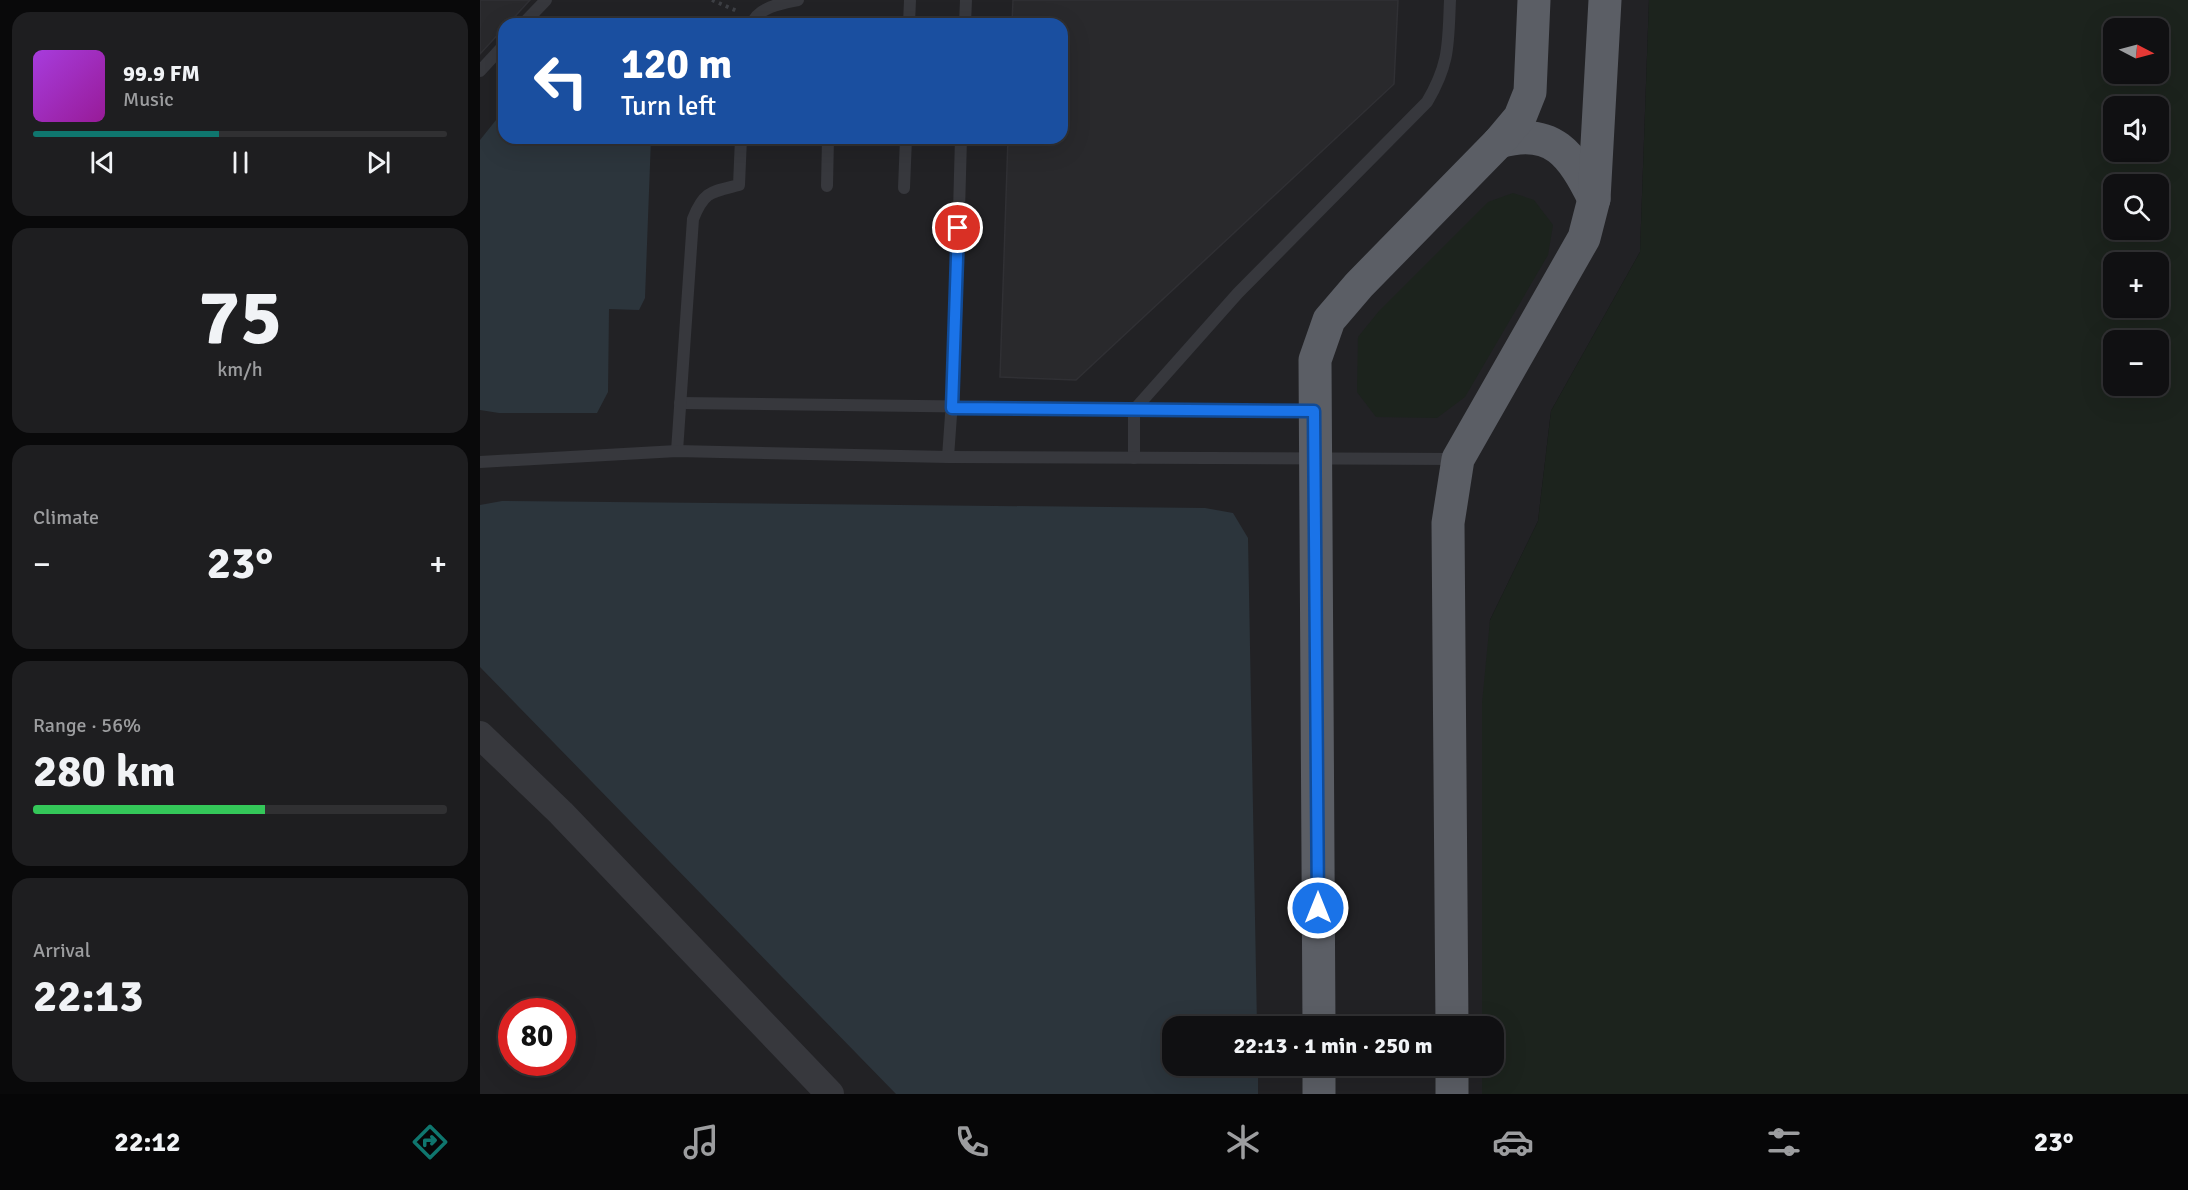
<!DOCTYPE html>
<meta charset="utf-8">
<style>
body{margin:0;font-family:Signika,sans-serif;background:#1e1e20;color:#f1f3f6;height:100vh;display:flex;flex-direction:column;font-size:22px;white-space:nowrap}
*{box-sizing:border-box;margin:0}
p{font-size:20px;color:#9c9d9f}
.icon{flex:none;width:33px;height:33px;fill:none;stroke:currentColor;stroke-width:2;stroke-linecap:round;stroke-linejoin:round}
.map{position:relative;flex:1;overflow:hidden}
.drawer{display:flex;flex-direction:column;gap:12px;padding:12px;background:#09090a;width:480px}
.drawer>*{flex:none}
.hud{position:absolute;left:18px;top:18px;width:570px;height:126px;border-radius:18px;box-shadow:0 6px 24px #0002,0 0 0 2px #303032;background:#1a4fa0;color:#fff;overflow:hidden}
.needle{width:39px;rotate:96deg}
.controls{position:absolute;left:1623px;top:18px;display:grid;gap:12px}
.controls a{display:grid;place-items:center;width:66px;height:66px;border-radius:12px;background:#101012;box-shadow:0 6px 24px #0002,0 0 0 2px #303032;font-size:30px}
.speed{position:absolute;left:18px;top:998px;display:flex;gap:12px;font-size:30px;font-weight:700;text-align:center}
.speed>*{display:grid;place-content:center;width:78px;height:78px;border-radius:50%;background:#101012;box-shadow:0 6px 24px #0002,0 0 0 2px #303032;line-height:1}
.speed .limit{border:9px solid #d22;background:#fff;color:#111}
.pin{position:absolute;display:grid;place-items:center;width:51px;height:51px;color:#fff;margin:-26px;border:3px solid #fff;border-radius:50%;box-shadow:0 2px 6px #0007}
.me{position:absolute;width:66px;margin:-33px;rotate:0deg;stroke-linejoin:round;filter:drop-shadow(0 0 4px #0008)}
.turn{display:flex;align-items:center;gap:21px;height:126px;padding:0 24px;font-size:27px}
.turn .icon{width:78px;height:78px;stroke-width:2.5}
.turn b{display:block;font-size:42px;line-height:51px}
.big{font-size:45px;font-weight:800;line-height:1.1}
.drawer .tile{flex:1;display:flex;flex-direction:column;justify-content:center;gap:9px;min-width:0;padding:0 21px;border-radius:18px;background:#1e1e20}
.drawer .dial{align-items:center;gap:0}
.dial b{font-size:78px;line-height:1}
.song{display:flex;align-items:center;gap:18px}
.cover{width:72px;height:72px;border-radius:9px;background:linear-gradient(135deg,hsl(280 70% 55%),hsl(300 70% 35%))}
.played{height:6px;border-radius:3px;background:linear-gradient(90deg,#0f766e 45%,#303032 45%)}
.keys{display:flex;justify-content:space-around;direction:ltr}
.heat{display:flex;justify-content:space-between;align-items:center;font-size:33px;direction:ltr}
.charge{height:9px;border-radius:4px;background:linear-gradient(90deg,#34c759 56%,#303032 0)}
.trip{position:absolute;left:682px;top:1016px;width:342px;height:60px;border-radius:18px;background:#101012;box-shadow:0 6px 24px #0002,0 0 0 2px #303032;font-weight:800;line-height:60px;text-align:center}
.menu{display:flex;height:96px;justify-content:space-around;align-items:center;background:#060607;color:#9c9d9f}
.menu .icon{width:42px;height:42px}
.menu .active{color:#0f766e}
.menu b{font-size:27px;color:#f1f3f6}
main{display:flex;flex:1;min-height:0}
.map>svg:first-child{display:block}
</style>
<main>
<section class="drawer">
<div class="tile">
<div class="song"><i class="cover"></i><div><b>99.9 FM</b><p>Music</p></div></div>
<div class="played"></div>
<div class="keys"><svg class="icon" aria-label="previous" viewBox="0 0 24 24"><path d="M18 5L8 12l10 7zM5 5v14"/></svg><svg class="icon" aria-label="pause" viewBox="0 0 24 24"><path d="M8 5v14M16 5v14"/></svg><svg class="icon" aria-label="next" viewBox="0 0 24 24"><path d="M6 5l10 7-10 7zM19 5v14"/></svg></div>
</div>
<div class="tile dial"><b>75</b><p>km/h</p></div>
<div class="tile"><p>Climate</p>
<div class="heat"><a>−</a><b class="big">23°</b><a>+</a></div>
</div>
<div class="tile"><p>Range · 56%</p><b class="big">280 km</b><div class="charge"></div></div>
<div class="tile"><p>Arrival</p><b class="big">22:13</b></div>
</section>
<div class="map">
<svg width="1708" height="1094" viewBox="0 0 1708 1094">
<rect width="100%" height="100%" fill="#161618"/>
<path fill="#222225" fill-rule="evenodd" d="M 0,0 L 1169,0 L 1160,252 L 1071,411 L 1058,521 L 1010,620 L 1004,1026 L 693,1026 L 693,1065 L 1004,1065 L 1004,1094 L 0,1094 ZM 24,24 L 582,24 L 582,138 L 24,138 ZM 32,1011 L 82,1011 L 82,1062 L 32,1062 Z"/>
<g fill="#1c231d" fill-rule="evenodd">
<path d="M 1169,0 L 1708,0 L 1708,1094 L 1002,1094 L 1002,1065 L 1014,1065 L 1014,1026 L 1002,1026 L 1002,703 L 1010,620 L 1058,521 L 1071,411 L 1160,252 ZM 1634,28 L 1678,28 L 1678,74 L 1634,74 ZM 1634,106 L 1678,106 L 1678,152 L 1634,152 ZM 1634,184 L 1678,184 L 1678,230 L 1634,230 ZM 1634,262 L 1678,262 L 1678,308 L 1634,308 ZM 1634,340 L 1678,340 L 1678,386 L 1634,386 Z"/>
<polygon points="1033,193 1054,200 1073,225 1068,255 985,397 957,418 896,417 877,392 878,337 899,311 1008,202"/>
</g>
<g fill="#2c353c">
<polygon points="24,110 24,138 171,138 165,298 159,310 129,309 128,392 117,413 19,413 0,410 0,140"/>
<polygon points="22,501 725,508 753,513 768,538 777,1026 693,1026 693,1065 778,1065 778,1094 416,1094 0,667 0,505"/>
</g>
<g fill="#29292c" stroke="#303034" stroke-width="1.5">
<polygon points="0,0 50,0 28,24 24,24 24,28 0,54"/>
<polygon points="533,0 918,0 914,84 596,380 520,377 528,138 582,138 582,24 532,24"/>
</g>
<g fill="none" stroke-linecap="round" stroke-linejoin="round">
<polyline stroke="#3d3f44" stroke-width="4" stroke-dasharray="3 4.5" stroke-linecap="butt" points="232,0 257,11"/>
<g stroke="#37383d" stroke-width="12">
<polyline points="43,24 66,0"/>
<path d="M 272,24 C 278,7 303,3 318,0"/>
<polyline points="429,24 430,0"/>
<polyline points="485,24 486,0"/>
<polyline points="0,71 24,45"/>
<polyline points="347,186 348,138"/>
<polyline points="424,188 426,138"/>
<polyline points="200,403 833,411"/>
<path d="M 197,451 L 213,219 C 224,191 231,192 259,185 L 261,138"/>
<polyline points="468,457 475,359 481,138"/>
<path d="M 654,458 L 654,410 L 758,293 L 947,102 C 970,63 968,44 970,0"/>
<polyline points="0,462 197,451 468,457 977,459"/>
</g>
<polyline stroke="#37383d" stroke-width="28" points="0,735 81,813 350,1094"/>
<g stroke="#5b5e65" stroke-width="33">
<path d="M 1019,142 C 1073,126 1092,155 1114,199"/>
<polyline points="839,1026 835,360 849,320 879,285 1019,142 1040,117 1050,92 1054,0"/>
<polyline points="972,1026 968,523 978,459 1104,238 1114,199 1125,0"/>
<polyline points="839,1065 839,1094"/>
<polyline points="972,1065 972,1094"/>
</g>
</g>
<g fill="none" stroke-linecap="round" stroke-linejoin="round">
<g stroke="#114b97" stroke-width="15">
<polyline id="route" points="478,228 472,408 834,411 838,908"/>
</g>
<use href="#route" stroke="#1a73e8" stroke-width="10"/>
</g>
</svg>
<div class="controls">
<a><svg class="needle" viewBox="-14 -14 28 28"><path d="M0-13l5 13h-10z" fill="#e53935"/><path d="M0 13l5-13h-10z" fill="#9c9d9f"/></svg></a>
<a><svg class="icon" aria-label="sound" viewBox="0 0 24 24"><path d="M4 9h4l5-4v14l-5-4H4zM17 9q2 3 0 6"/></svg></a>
<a><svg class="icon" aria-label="search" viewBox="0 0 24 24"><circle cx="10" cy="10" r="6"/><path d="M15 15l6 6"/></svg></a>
<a>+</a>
<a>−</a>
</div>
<div class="speed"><div class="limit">80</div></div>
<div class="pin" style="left:478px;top:228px;background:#d93025"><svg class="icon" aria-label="arrive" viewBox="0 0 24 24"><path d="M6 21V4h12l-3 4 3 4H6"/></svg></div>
<svg class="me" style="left:838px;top:908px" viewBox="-20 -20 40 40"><circle r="17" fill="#1a73e8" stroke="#fff" stroke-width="3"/><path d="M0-11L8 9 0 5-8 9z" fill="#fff"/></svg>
<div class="trip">22:13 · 1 min · 250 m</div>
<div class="hud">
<div class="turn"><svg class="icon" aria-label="left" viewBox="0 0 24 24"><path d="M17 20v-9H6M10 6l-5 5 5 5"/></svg><div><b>120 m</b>Turn left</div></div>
</div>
</div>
</main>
<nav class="menu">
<b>22:12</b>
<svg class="icon active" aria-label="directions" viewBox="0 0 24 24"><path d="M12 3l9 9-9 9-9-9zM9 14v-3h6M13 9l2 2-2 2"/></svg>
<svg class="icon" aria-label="music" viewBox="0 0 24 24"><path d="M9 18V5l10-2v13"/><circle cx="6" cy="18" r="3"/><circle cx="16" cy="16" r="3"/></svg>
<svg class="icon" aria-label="phone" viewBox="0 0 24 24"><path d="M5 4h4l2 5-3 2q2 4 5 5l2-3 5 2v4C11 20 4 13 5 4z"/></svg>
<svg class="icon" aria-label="climate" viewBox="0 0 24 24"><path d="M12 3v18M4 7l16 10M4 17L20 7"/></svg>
<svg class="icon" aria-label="car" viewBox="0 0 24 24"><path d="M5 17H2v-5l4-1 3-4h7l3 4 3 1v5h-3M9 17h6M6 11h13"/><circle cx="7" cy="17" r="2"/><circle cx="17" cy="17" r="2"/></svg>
<svg class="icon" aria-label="filters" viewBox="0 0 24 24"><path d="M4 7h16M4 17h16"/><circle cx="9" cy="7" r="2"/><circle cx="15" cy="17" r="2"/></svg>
<b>23°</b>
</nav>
